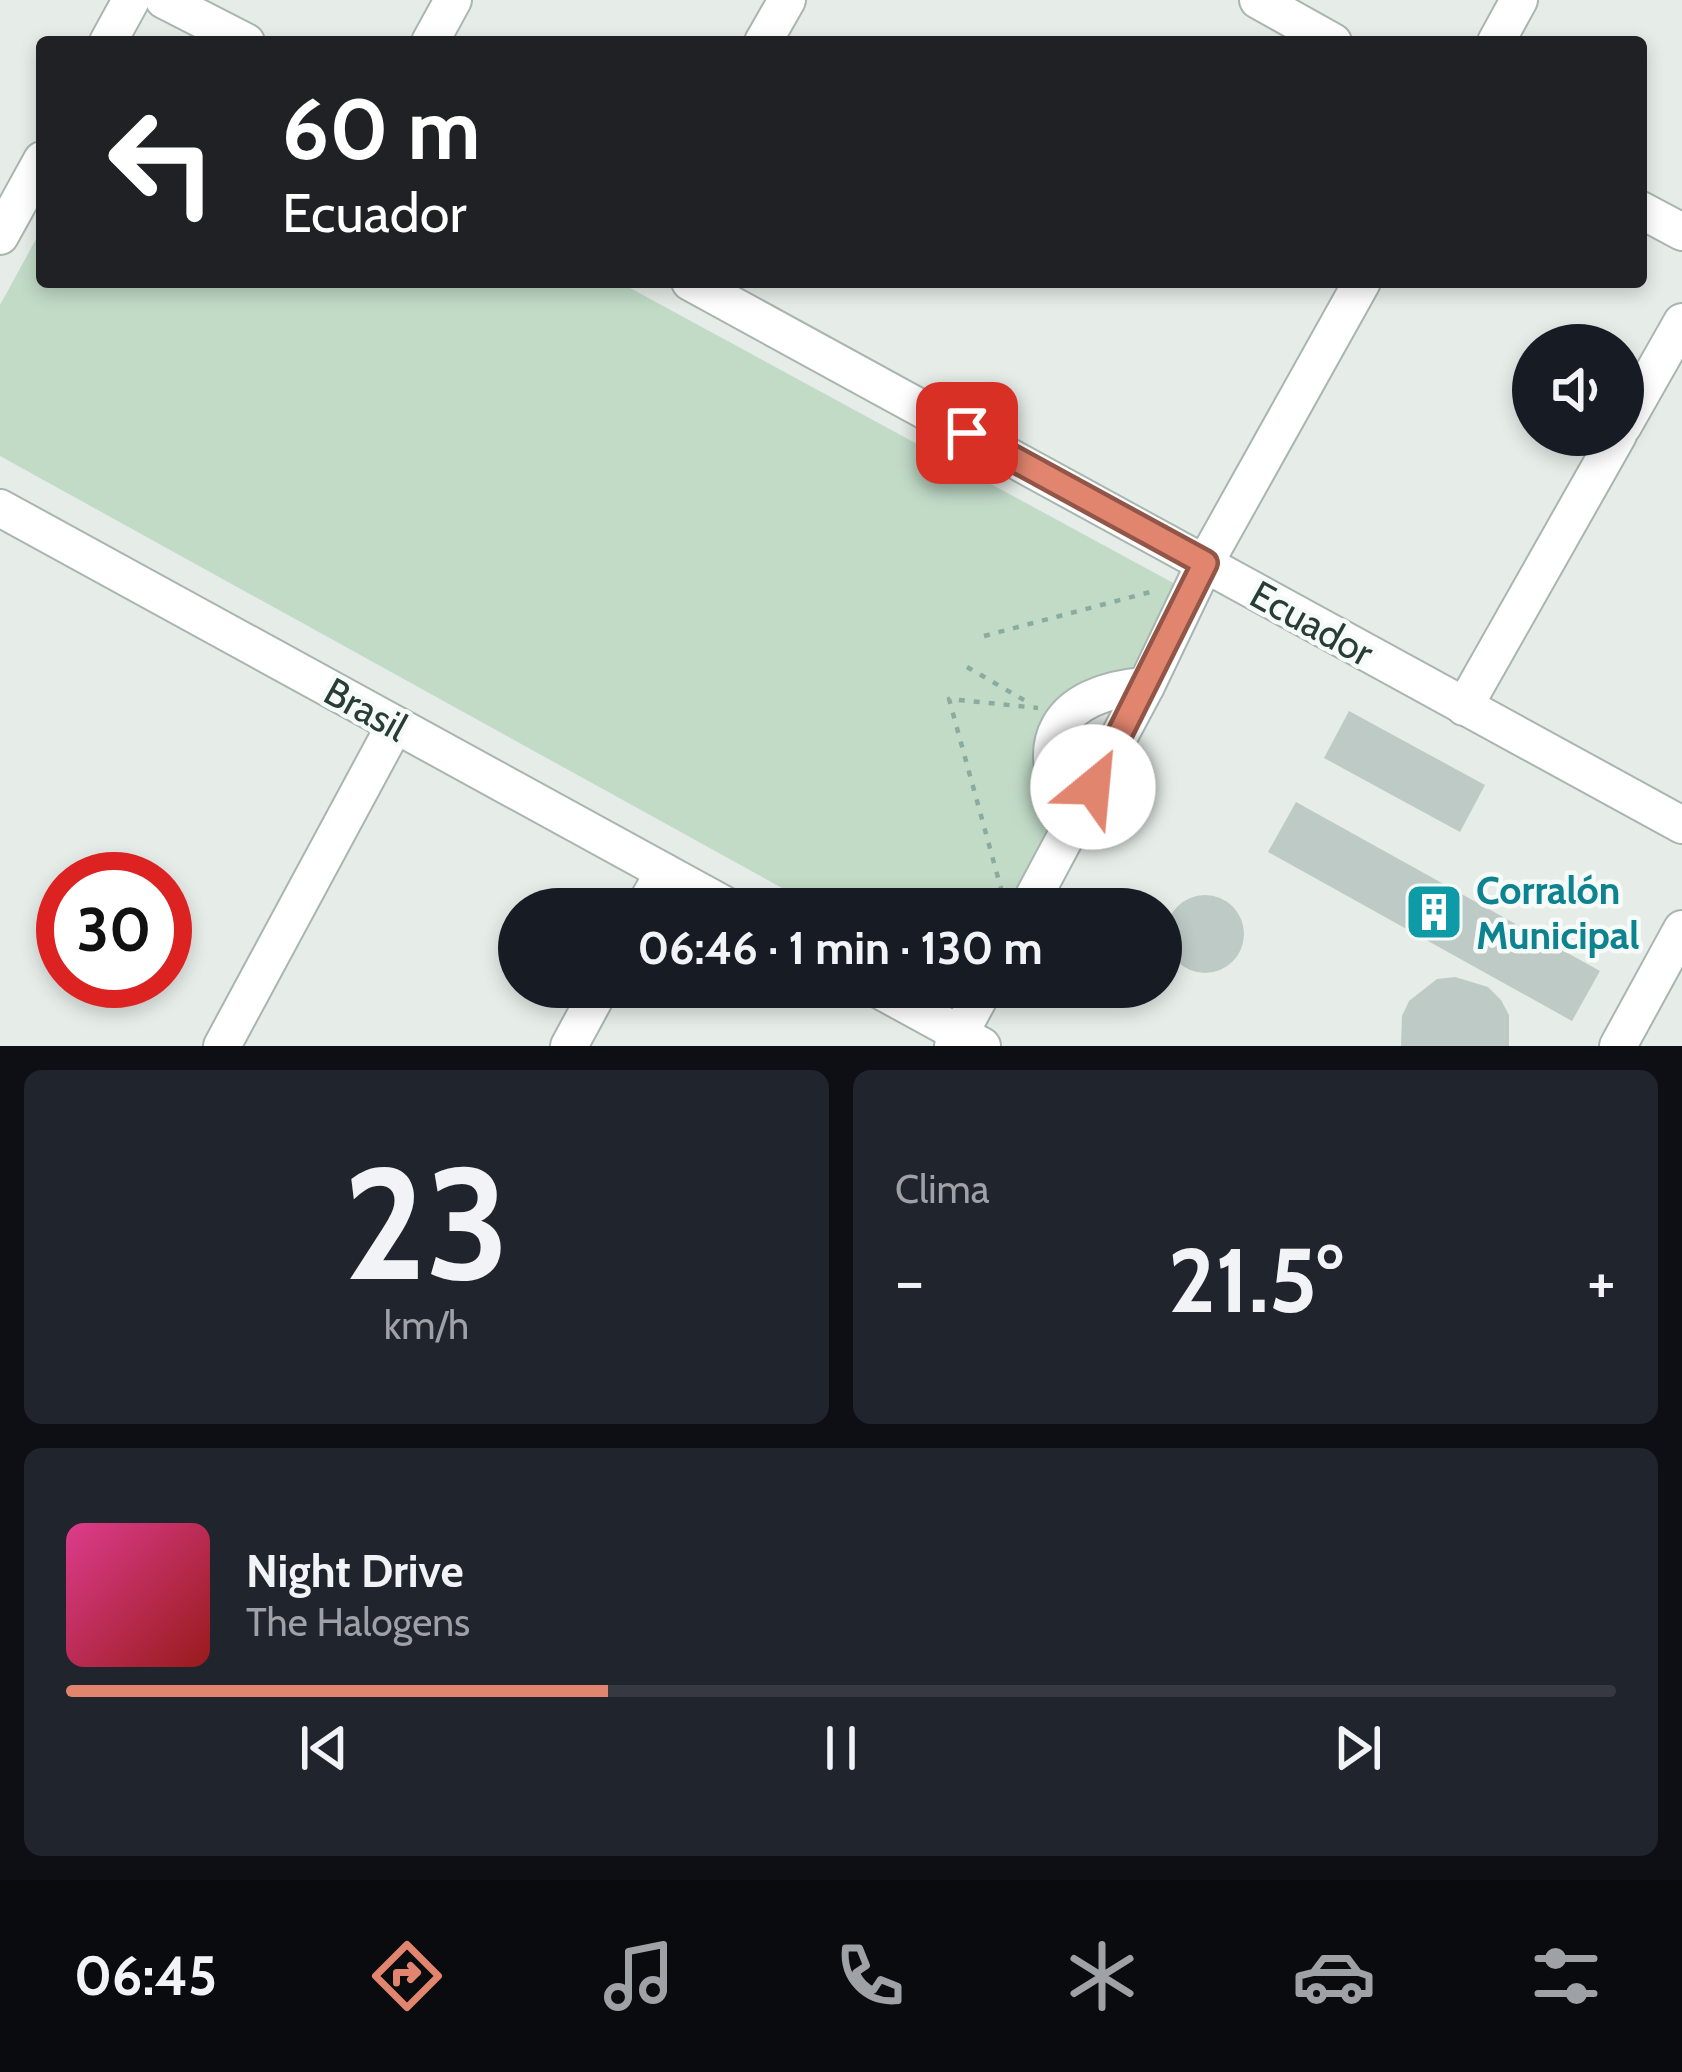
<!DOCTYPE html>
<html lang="es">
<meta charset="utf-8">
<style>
body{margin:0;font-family:Cabin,sans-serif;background:#20242c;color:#f1f3f6;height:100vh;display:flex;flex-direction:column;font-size:45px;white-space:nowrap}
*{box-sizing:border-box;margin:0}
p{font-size:39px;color:#9ea1a6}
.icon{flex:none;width:66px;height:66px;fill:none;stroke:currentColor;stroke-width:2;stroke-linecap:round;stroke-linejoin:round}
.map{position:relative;height:1046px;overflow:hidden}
.sheet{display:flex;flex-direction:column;gap:24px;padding:24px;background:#0d0f14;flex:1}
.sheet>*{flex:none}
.hud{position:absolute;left:36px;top:36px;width:1611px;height:252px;border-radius:12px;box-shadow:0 6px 18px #0003;background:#202124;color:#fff;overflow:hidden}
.controls{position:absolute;left:1512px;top:324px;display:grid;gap:24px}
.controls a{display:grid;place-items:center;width:132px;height:132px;border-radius:50%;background:#171b24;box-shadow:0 6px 18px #0003;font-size:60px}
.speed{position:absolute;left:36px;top:852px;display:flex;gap:24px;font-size:60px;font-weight:700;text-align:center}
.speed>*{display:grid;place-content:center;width:156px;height:156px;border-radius:50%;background:#171b24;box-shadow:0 6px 18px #0003;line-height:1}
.speed .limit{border:18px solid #d22;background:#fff;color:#111}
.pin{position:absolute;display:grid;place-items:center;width:102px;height:102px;color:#fff;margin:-51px;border-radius:24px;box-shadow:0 6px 18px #0006}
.me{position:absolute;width:132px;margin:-66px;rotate:28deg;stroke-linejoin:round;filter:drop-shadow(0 0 9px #0008)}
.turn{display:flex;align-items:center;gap:42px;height:252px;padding:0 48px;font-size:54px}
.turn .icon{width:156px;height:156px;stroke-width:2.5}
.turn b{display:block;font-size:84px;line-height:102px}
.big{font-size:90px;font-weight:700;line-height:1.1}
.sheet .tile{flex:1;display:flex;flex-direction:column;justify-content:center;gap:18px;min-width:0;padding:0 42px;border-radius:18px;background:#20242c}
.sheet .dial{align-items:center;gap:0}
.dial b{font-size:156px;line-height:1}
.song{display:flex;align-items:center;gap:36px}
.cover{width:144px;height:144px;border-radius:18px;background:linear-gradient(135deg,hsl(330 70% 55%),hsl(0 70% 35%))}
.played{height:12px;border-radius:6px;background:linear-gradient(90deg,#e1856f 35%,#363941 35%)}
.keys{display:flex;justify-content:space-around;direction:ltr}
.heat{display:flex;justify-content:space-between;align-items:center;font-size:66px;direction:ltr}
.sheet .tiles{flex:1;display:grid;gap:24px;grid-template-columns:1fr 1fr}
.tile:last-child{grid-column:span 2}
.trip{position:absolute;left:498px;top:888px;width:684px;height:120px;border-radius:60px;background:#171b24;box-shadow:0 6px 18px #0003;font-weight:700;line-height:120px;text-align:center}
.menu{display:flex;height:192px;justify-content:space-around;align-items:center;background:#090b0e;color:#9ea1a6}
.menu .icon{width:84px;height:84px}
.menu .on{color:#e1856f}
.menu b{font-size:54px;color:#f1f3f6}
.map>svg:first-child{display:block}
</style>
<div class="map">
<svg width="1682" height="1046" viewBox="0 0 1682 1046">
<rect width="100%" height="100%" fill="#e6ede9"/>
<path fill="#c1dbc7" d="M 42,228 L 42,282 L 619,282 L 1177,585 L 1130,672 C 1119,674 1103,674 1092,679 C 1036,703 1027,771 1056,817 L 1007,909 L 820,909 L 0,456 L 0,305 Z"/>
<g fill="#becac5">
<polygon points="1349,711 1485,785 1460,832 1324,758"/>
<polygon points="1296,802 1600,971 1572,1021 1268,852"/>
<circle cx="1205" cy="934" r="39"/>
<polygon points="1455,977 1488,987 1501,1000 1509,1015 1509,1046 1401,1046 1402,1016 1409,1001 1437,979"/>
</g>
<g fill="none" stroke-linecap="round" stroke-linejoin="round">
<g stroke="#a9b5b0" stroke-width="40">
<g id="minor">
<polyline points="164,0 246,42"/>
<polyline points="1258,0 1333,42"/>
<polyline points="108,42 131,0"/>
<polyline points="430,42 453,0"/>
<polyline points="763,42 787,0"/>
<polyline points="1496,42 1519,0"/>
<polyline points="1641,210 1682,232"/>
<polyline points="0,236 42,160"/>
<polyline points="690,282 1682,825"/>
<polyline points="1623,426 1682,322"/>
<polyline points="0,508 732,909"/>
<polyline points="1464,707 1618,435"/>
<path d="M 1075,821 C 1026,744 1058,692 1146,686"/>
<polyline points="643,909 664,872"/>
<polyline points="1027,909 1146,686 1205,563 1362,282"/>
<polyline points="874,987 982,1046"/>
<polyline points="222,1046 395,725"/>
<polyline points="569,1046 601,987"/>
<polyline points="953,1046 985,987"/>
<polyline points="1618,1046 1682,929"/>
</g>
</g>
<g stroke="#8aaca0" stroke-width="4.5" stroke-dasharray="6 9" stroke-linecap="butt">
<polyline points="984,636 1154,591"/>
<polyline points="967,667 1029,703"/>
<polyline points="1002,892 949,699 1038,708"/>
</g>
<use href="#minor" stroke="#fff" stroke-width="36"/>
</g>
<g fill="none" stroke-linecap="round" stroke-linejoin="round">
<g stroke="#925648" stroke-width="30">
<polyline id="route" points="967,433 1205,563 1093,787"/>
</g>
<use href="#route" stroke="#e1856f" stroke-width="21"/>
</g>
<defs>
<g id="building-square" transform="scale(3)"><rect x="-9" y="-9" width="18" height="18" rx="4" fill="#0f9aa8" stroke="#f6faf8"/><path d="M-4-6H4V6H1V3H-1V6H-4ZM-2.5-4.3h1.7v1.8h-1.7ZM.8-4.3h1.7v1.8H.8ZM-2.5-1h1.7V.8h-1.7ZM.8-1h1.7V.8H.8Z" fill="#fff"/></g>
</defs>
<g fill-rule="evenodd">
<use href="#building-square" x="1434" y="912"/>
</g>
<g text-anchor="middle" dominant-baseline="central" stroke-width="9" stroke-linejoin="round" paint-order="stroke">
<g font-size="39" fill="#273d36" stroke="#f6faf8">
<text transform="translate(1312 623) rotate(29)">Ecuador</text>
<text transform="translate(366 709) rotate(29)">Brasil</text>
</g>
<g font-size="39" font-weight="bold" fill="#0d838f" stroke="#f6faf8" text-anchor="start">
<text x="1476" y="890">Corralón<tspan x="1476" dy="45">Municipal</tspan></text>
</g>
</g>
</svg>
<div class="controls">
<a><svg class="icon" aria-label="sound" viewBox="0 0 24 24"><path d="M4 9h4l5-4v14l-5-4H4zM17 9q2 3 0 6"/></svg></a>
</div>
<div class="speed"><div class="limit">30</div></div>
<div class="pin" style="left:967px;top:433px;background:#d93025"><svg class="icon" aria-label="arrive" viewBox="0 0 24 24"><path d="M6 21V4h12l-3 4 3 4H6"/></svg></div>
<svg class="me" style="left:1093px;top:787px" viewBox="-20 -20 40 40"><circle r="19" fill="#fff"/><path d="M0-13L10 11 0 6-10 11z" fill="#e1856f"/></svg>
<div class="trip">06:46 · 1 min · 130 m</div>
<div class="hud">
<div class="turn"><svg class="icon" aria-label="left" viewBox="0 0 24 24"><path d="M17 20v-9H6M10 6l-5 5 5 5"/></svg><div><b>60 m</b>Ecuador</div></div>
</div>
</div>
<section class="sheet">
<div class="tiles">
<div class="tile dial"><b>23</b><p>km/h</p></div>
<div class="tile"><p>Clima</p>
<div class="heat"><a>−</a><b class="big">21.5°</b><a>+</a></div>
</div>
<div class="tile">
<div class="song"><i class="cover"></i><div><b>Night Drive</b><p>The Halogens</p></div></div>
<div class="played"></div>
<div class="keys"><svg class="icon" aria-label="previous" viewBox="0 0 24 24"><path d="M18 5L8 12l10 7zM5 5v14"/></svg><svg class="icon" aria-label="pause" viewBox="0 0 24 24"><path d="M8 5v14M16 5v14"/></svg><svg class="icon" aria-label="next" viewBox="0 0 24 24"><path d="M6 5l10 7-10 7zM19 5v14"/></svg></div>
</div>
</div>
</section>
<nav class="menu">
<b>06:45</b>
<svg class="icon on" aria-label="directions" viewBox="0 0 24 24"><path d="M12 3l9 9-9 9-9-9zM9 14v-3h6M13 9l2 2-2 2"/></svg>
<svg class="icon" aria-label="music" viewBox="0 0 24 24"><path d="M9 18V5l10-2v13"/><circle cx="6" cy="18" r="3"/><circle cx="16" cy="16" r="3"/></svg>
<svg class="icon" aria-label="phone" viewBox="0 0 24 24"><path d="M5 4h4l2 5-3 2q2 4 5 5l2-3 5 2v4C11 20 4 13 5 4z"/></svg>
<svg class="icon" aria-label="climate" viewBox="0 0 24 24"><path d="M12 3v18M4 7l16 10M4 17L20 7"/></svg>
<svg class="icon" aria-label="car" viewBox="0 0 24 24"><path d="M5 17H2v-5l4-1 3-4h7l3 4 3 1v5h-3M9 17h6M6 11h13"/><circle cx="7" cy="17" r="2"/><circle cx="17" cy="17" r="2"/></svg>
<svg class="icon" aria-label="filters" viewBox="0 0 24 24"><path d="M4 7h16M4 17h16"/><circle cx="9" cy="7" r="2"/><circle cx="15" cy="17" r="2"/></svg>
</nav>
